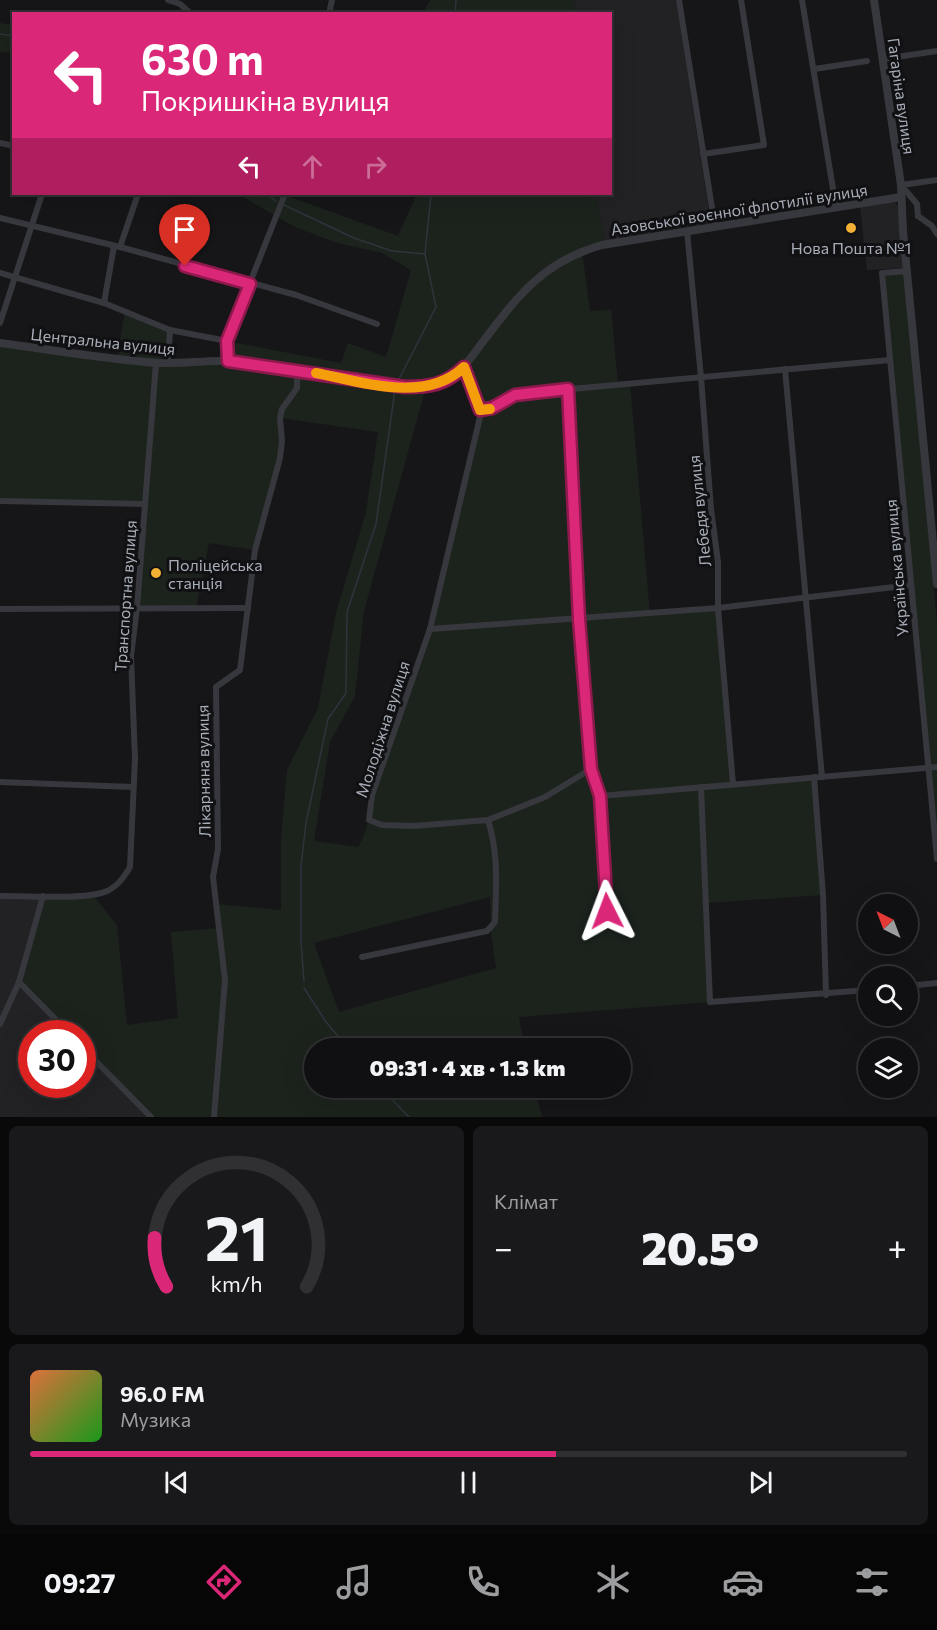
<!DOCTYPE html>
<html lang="uk">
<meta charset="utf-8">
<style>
body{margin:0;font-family:Commissioner,sans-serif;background:#19191b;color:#f1f3f6;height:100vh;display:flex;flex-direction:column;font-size:22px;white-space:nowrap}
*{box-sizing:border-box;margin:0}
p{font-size:20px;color:#9c9d9f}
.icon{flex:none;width:33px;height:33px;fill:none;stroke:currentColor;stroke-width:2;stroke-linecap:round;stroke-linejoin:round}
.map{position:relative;height:1117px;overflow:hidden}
.sheet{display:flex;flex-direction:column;gap:9px;padding:9px;background:#09090a;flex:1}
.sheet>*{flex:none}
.hud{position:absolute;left:12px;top:12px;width:600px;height:183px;border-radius:0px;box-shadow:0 6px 24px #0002,0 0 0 2px #303032;background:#db2777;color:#fff;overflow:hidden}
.needle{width:39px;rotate:318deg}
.controls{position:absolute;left:858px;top:894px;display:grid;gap:12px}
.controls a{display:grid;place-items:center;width:60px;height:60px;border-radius:50%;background:#101012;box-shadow:0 6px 24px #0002,0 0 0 2px #303032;font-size:30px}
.speed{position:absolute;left:18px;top:1020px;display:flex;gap:12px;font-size:30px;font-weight:700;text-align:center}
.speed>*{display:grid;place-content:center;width:78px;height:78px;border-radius:50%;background:#101012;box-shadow:0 6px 24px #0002,0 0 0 2px #303032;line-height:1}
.speed .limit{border:9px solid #d22;background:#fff;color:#111}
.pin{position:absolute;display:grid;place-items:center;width:51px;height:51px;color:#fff;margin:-62px -26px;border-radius:50% 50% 50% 0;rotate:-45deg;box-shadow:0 0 6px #0007}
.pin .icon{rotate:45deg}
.me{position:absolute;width:66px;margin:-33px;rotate:357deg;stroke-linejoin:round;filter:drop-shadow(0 0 4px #0008)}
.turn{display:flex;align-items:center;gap:21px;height:126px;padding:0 30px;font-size:27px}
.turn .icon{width:78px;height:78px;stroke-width:2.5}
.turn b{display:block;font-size:42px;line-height:51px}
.lanes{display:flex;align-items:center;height:57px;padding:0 30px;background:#0003;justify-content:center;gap:30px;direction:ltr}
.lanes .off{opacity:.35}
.big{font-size:45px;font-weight:800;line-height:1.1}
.sheet .card{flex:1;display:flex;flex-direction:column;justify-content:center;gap:9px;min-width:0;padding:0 21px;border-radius:9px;background:#19191b}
.sheet .dial{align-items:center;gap:0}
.dial svg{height:156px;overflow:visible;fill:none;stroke:#303032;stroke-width:7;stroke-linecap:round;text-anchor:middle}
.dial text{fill:#f1f3f6;stroke:none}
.song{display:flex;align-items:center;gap:18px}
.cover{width:72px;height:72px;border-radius:9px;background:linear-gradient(135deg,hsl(20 70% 55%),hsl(120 70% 35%))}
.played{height:6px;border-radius:3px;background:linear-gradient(90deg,#db2777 60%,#303032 60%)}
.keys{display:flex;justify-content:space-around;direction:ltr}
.heat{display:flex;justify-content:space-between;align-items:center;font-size:33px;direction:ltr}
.sheet .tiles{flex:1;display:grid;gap:9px;grid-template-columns:1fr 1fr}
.card:last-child{grid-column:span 2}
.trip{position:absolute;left:304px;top:1038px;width:327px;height:60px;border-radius:30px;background:#101012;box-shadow:0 6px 24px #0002,0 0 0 2px #303032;font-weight:800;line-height:60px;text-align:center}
.tab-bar{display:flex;height:96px;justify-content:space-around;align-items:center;background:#060607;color:#9c9d9f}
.tab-bar .icon{width:42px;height:42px}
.tab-bar .selected{color:#db2777}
.tab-bar b{font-size:27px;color:#f1f3f6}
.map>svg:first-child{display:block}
</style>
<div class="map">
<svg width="937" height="1117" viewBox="0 0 937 1117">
<rect width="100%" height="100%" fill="#161618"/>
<g fill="#222225">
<polygon points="574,0 676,0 711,224 605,241 596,194 610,194 610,14 575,13"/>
<polygon points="891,201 896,203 898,207 903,268 867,270 860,206"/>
<polygon points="0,896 43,896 70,1033 32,1034 32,1084 82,1084 83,1047 151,1117 0,1117"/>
</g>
<g fill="#1c231d" fill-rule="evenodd">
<polygon points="430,0 574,0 575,13 423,13"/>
<polygon points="0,23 13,25 13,53 0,52"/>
<path d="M 238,194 L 282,194 L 398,236 L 417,194 L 596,194 L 605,241 L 582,251 L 590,311 L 611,310 L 618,383 L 630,383 L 650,614 L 718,608 L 733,784 L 814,777 L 823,895 L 706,903 L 710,1002 L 519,1017 L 525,1048 L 315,1048 L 315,1088 L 534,1088 L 542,1117 L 151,1117 L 83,1047 L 82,1034 L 70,1033 L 19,982 L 43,896 L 93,895 L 117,925 L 127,1025 L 178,1018 L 171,932 L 219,928 L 217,904 L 281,910 L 281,840 L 287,770 L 318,708 L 336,613 L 366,512 L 378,432 L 280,418 L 282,441 L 255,550 L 209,543 L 196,608 L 137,608 L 145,505 L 0,501 L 0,343 L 117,358 L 125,311 L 170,330 L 168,363 L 228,361 L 227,341 L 341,363 L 348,343 L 386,357 L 411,270 L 382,253 L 334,242 L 291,225 ZM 464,367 L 480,417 L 430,629 L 372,795 C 370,814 368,831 358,847 L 314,841 L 330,742 L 355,696 L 364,611 L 426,387 ZM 490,897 L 491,933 L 496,968 L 339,1012 L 314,943 Z"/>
<polygon points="904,271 937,623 937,859 882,273"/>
</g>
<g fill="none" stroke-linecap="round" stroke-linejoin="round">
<g stroke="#2c353c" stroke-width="1.5">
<polyline points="455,14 456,0"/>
<polyline points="0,34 14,36"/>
<polyline points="267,194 276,201"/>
<polyline points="284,205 354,238 392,251 425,254"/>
<polyline points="396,385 436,307 425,254 431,194"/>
<polyline points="304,981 301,942 301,865 306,823 328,719 346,693 347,612 376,524 395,390"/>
<polyline points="304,988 326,1022 348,1048"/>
<polyline points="381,1088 409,1117"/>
</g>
<g stroke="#37383d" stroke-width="6">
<polyline points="168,0 180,4 191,14"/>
<polyline points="679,0 715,227"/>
<polyline points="802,0 836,207"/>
<polyline points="329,14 332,0"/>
<polyline points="883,59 937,51"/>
<polyline points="814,69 867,61"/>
<polyline points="0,143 14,146"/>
<polyline points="703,154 764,145 741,0"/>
<polyline points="901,185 917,204 918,216"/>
<polyline points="901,185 937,180"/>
<polyline points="918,216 932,226 937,234"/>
<polyline points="0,218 120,247 296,295 377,324"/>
<polyline points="687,231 701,377 711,509 718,562 718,608 733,784"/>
<polyline points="120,247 138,194"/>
<polyline points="907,271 882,273 937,859"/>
<polyline points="0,273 104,303 170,330 227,341"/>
<polyline points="104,303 114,246"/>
<polyline points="0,323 42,194"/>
<polyline points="228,361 227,341 285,194"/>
<polyline points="168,363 170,330"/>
<polyline points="464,367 480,410 480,417 430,629 372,795 369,820 382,825 414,826 488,820 545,797 591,769"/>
<polyline points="785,369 822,777"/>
<polyline points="568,389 579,619 591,769 600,796 607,911"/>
<polyline points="480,410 492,408 515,395 538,392 890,360"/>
<polyline points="0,501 145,504"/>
<polyline points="0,609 248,608"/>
<polyline points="430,629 718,608 911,585"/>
<polyline points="814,777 823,895 826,995"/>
<polyline points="0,782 133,787"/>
<polyline points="701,787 710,1002 868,990"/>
<polyline points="600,796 937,767"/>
<path d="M 0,896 C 24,896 88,900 107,891 C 118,886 124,877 130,867 L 135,759 L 131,656 L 137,608 L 156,363"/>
<path d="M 362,957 L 487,931 L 495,922 C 496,887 499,855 488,820"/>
<polyline points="19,982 70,1034"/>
<polyline points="908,986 937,983"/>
<polyline points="0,1024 19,982 43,896"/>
<polyline points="82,1047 151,1117"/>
<polyline points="214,1117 225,980 213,877 218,849 216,687 240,670 255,550 280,458 282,441 280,418 282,409 297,388 297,370"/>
</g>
<g stroke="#37383d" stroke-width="8">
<polyline points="874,0 901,185 903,231 937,584"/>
<path d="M 0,343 C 52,350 105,359 158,363 C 182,364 206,360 230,361 C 260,364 290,369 320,374 C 355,380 412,397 445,381 C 463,372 473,354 485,339 C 519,294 545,261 602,245 L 901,197"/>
</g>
</g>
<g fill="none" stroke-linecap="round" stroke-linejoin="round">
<g stroke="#8e194d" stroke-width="15">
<path id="route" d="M 185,266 L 250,284 L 227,341 L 228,361 L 405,387 C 430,387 445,385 464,367 L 480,410 L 492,408 L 515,395 L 568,389 L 579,619 L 591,769 L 600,796 L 607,911"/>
</g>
<use href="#route" stroke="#db2777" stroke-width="10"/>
<path stroke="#f59e0b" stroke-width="10" d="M 316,373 C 363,382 425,404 464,367 L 480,410 L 490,409"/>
</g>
<g fill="#f2b134" stroke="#111113" stroke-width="2">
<circle cx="851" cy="228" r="6"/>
<circle cx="156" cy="573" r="6"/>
</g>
<g text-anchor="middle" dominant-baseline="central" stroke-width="6" stroke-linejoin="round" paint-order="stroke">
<g font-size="16" fill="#a8adb8" stroke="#111113">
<text transform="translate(902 96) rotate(82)">Гагаріна вулиця</text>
<text transform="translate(739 209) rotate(-9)">Азовської воєнної флотилії вулиця</text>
<text transform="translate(103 341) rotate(6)">Центральна вулиця</text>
<text transform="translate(699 511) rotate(-96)">Лебедя вулиця</text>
<text transform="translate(896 568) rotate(-95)">Українська вулиця</text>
<text transform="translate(125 596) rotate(-86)">Транспортна вулиця</text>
<text transform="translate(382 729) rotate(-72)">Молодіжна вулиця</text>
<text transform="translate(203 771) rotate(-91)">Лікарняна вулиця</text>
</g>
<g font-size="16" fill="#a8adb8" stroke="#111113">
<text x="851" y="247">Нова Пошта №1</text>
<text x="168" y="564" text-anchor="start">Поліцейська<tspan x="168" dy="18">станція</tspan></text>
</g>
</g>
</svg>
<div class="controls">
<a><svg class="needle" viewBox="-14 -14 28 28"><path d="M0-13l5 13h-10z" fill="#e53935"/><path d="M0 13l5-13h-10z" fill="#9c9d9f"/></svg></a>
<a><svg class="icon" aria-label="search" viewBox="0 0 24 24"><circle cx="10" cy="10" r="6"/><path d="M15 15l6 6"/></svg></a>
<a><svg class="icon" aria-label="layers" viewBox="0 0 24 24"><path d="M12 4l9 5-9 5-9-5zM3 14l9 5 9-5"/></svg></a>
</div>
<div class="speed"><div class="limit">30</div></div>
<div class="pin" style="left:185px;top:266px;background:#d93025"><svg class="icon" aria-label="arrive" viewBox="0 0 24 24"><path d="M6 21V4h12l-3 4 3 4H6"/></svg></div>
<svg class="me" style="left:607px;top:911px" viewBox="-20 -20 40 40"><path d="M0-17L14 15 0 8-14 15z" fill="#db2777" stroke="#fff" stroke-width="4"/></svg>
<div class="trip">09:31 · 4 хв · 1.3 km</div>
<div class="hud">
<div class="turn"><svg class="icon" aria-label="left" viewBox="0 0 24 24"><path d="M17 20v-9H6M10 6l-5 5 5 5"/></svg><div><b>630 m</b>Покришкіна вулиця</div></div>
<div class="lanes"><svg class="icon" aria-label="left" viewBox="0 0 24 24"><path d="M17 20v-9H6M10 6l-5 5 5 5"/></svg><svg class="icon off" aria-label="ahead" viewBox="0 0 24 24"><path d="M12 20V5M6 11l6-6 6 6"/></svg><svg class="icon off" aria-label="right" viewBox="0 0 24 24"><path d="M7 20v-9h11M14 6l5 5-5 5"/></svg></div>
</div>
</div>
<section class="sheet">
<div class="tiles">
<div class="card dial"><svg viewBox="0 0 100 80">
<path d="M14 69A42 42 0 1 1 86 69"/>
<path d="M14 69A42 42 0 0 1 8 44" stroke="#db2777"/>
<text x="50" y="56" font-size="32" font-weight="700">21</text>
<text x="50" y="72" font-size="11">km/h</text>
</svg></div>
<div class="card"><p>Клімат</p>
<div class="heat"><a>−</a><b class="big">20.5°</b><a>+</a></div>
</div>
<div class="card">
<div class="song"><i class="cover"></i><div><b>96.0 FM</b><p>Музика</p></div></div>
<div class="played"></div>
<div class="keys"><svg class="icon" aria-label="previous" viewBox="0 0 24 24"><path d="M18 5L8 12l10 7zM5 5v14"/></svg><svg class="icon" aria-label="pause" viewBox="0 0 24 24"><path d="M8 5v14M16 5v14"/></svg><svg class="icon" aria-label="next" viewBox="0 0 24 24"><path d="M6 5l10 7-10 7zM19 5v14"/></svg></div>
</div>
</div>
</section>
<nav class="tab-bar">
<b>09:27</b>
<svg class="icon selected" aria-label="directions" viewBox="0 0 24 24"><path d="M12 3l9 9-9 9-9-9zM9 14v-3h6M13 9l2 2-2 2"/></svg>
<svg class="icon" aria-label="music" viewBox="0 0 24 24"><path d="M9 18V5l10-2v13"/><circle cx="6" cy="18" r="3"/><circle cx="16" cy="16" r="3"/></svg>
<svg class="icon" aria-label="phone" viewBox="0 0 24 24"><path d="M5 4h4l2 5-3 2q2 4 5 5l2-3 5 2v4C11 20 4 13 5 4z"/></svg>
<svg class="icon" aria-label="climate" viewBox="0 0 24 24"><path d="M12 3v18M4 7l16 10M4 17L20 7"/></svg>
<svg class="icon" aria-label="car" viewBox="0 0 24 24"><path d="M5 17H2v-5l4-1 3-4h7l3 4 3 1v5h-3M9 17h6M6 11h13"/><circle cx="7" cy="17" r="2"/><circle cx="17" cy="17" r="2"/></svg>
<svg class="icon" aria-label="filters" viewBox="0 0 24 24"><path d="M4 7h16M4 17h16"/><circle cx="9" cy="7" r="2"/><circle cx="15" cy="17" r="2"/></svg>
</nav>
